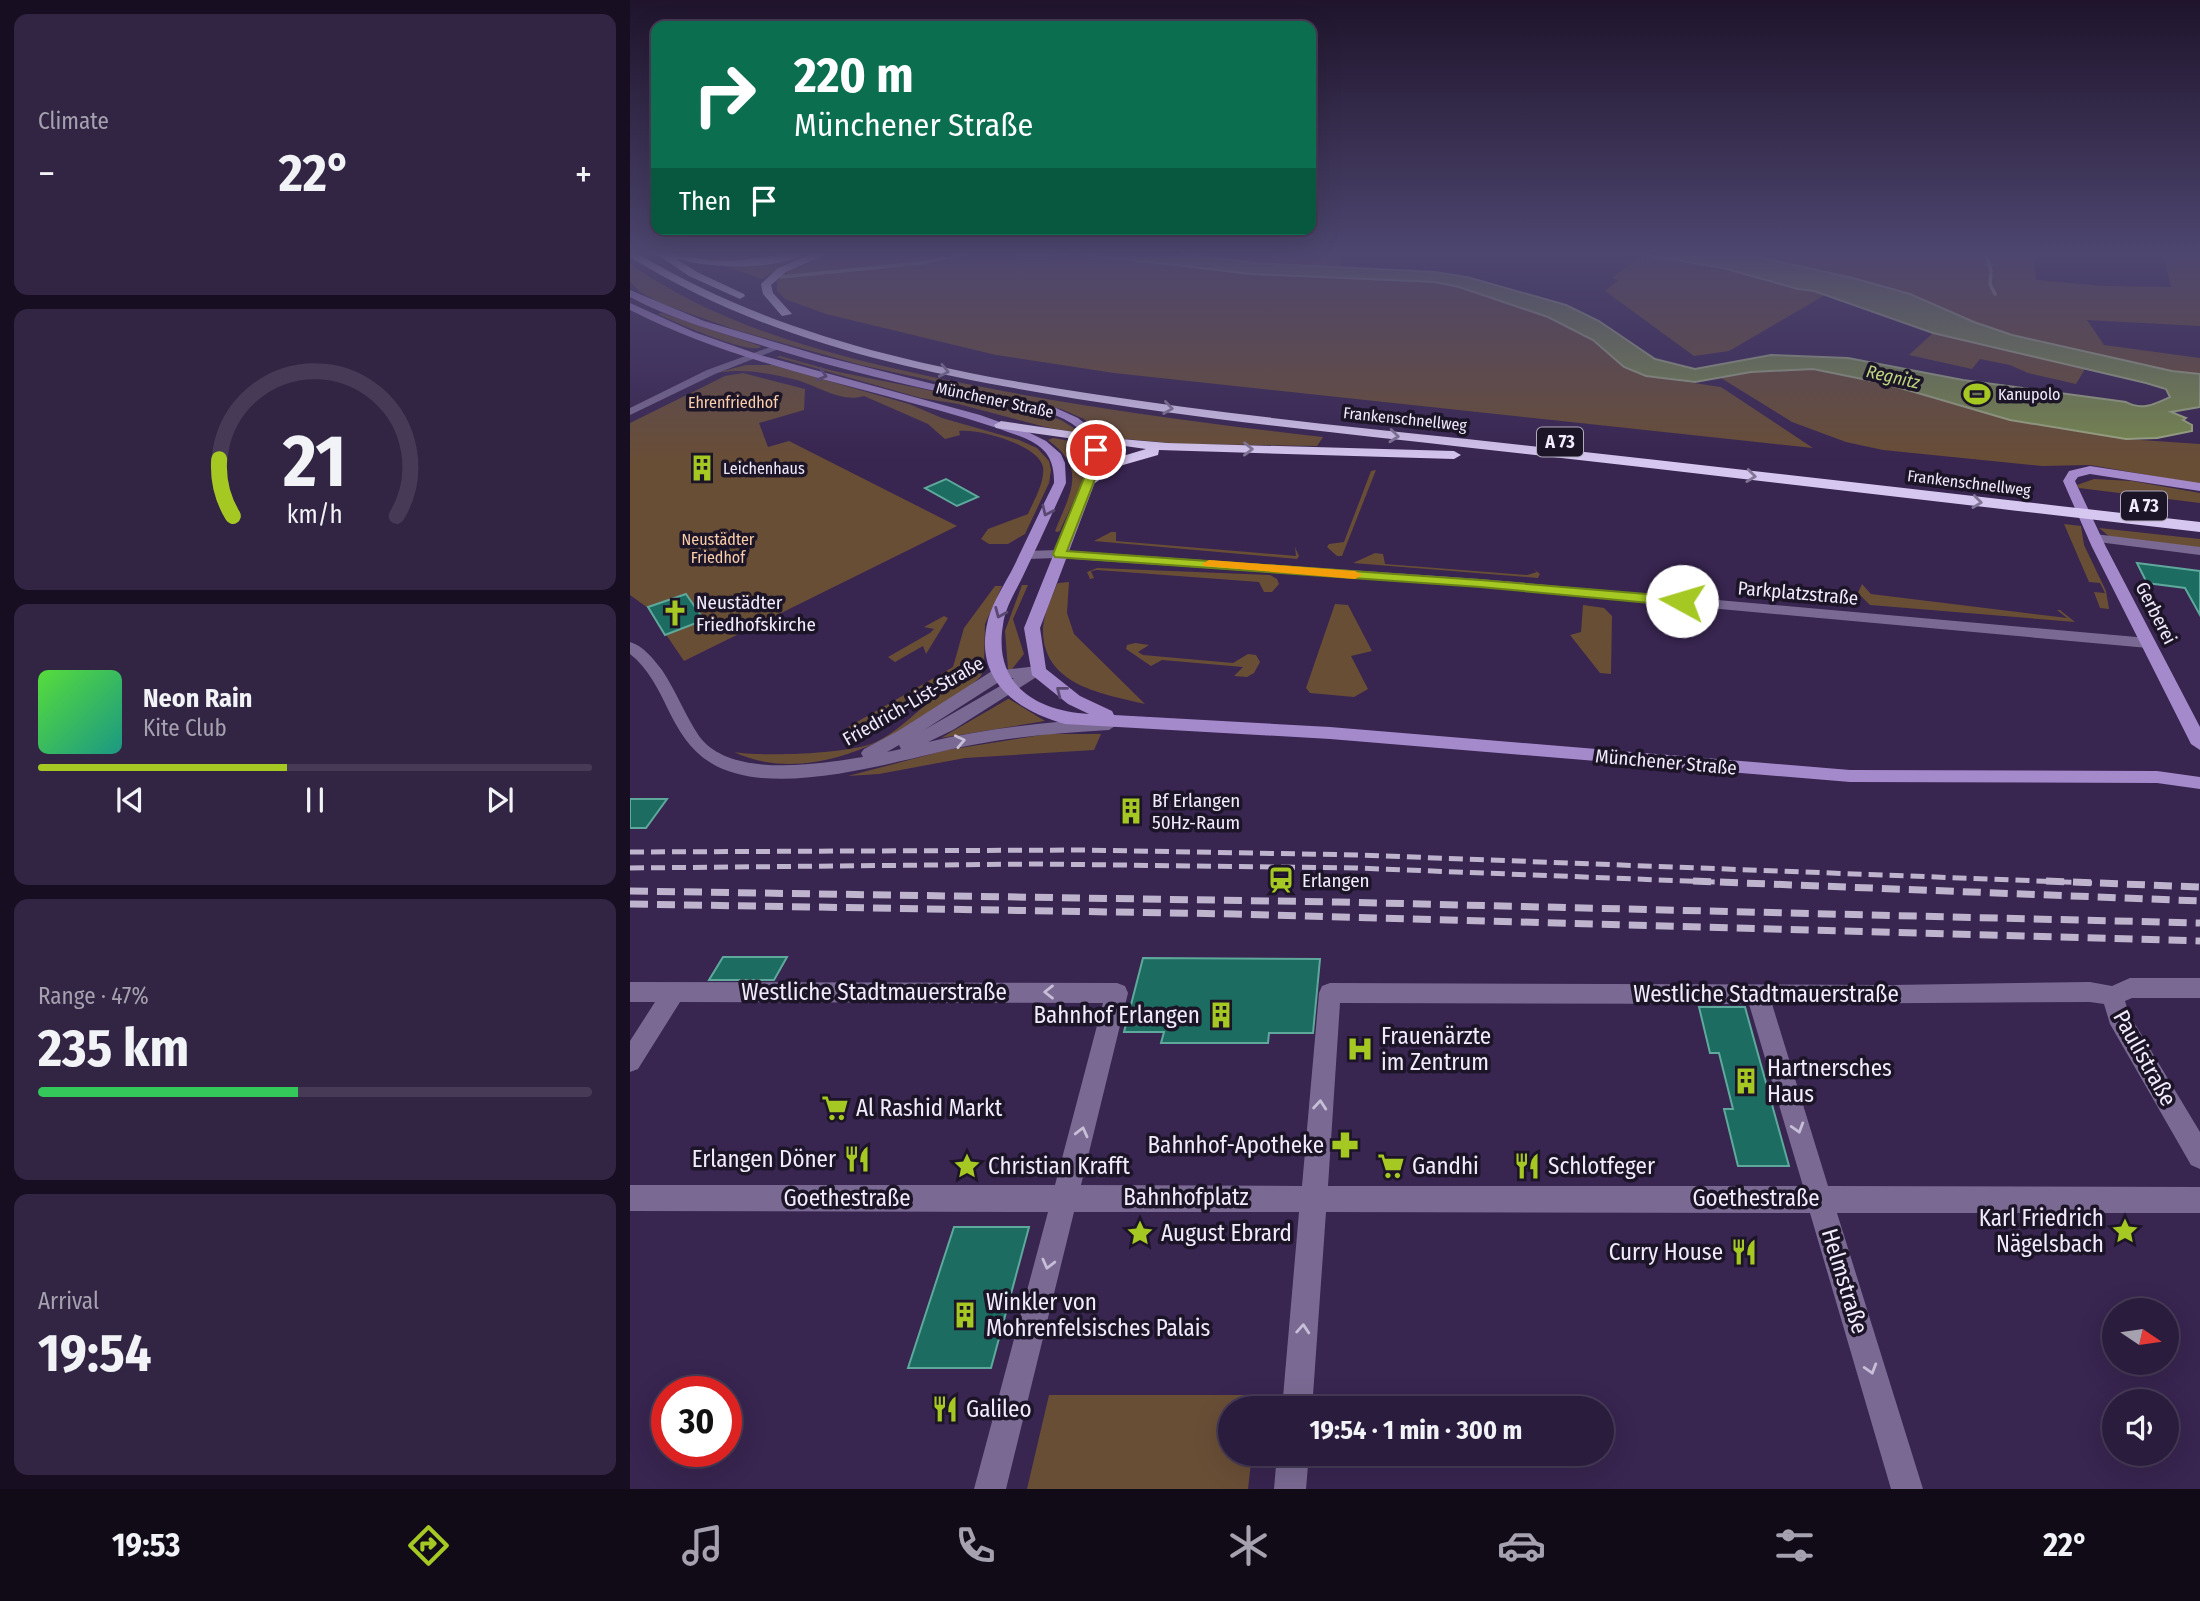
<!DOCTYPE html>
<meta charset="utf-8">
<style>
body{margin:0;font-family:"Fira Sans Condensed",sans-serif;background:#322543;color:#f1f3f6;height:100vh;display:flex;flex-direction:column;font-size:26px;white-space:nowrap}
*{box-sizing:border-box;margin:0}
p{font-size:23px;color:#a5a1af}
.icon{flex:none;width:38px;height:38px;fill:none;stroke:currentColor;stroke-width:2;stroke-linecap:round;stroke-linejoin:round}
.map{position:relative;flex:1;overflow:hidden}
.sheet{display:flex;flex-direction:column;gap:14px;padding:14px;background:#170f21;width:630px}
.sheet>*{flex:none}
.top-card{position:absolute;left:21px;top:21px;width:665px;height:214px;border-radius:14px;box-shadow:0 7px 28px #0002,0 0 0 2px #463a56;background:#0b6e4f;color:#fff;overflow:hidden}
.needle{width:46px;rotate:103deg}
.tools{position:absolute;left:1472px;top:1298px;display:grid;gap:14px}
.tools a{display:grid;place-items:center;width:77px;height:77px;border-radius:50%;background:#2a1c3c;box-shadow:0 7px 28px #0002,0 0 0 2px #463a56;font-size:35px}
.speed{position:absolute;left:21px;top:1376px;display:flex;gap:14px;font-size:35px;font-weight:700;text-align:center}
.speed>*{display:grid;place-content:center;width:91px;height:91px;border-radius:50%;background:#2a1c3c;box-shadow:0 7px 28px #0002,0 0 0 2px #463a56;line-height:1}
.speed .limit{border:10px solid #d22;background:#fff;color:#111}
.pin{position:absolute;display:grid;place-items:center;width:60px;height:60px;color:#fff;margin:-30px;border:4px solid #fff;border-radius:50%;box-shadow:0 2px 7px #0007}
.me{position:absolute;width:77px;margin:-38px;rotate:276deg;stroke-linejoin:round;filter:drop-shadow(0 0 5px #0008)}
.turn{display:flex;align-items:center;gap:24px;height:147px;padding:0 28px;font-size:32px}
.turn .icon{width:91px;height:91px;stroke-width:2.5}
.turn b{display:block;font-size:49px;line-height:60px}
.then{display:flex;align-items:center;height:66px;padding:0 28px;background:#0003;gap:14px;font-size:26px}
.big{font-size:52px;font-weight:700;line-height:1.1}
.sheet .widget{flex:1;display:flex;flex-direction:column;justify-content:center;gap:10px;min-width:0;padding:0 24px;border-radius:14px;background:#322543}
.sheet .dial{align-items:center;gap:0}
.dial svg{height:182px;overflow:visible;fill:none;stroke:#463a56;stroke-width:7;stroke-linecap:round;text-anchor:middle}
.dial text{fill:#f1f3f6;stroke:none}
.song{display:flex;align-items:center;gap:21px}
.cover{width:84px;height:84px;border-radius:10px;background:linear-gradient(135deg,hsl(110 70% 55%),hsl(170 70% 35%))}
.played{height:7px;border-radius:4px;background:linear-gradient(90deg,#a5c823 45%,#463a56 45%)}
.keys{display:flex;justify-content:space-around;direction:ltr}
.heat{display:flex;justify-content:space-between;align-items:center;font-size:38px;direction:ltr}
.charge{height:10px;border-radius:5px;background:linear-gradient(90deg,#34c759 47%,#463a56 0)}
.trip{position:absolute;left:588px;top:1396px;width:396px;height:70px;border-radius:35px;background:#2a1c3c;box-shadow:0 7px 28px #0002,0 0 0 2px #463a56;font-weight:700;line-height:70px;text-align:center}
.tab-bar{display:flex;height:112px;justify-content:space-around;align-items:center;background:#110b18;color:#a5a1af}
.tab-bar .icon{width:49px;height:49px}
.tab-bar .active{color:#a5c823}
.tab-bar b{font-size:32px;color:#f1f3f6}
main{display:flex;flex:1;min-height:0}
.map>svg:first-child{display:block}
</style>
<main>
<section class="sheet">
<div class="widget"><p>Climate</p>
<div class="heat"><a>−</a><b class="big">22°</b><a>+</a></div>
</div>
<div class="widget dial"><svg viewBox="0 0 100 80">
<path d="M14 69A42 42 0 1 1 86 69"/>
<path d="M14 69A42 42 0 0 1 8 44" stroke="#a5c823"/>
<text x="50" y="56" font-size="32" font-weight="700">21</text>
<text x="50" y="72" font-size="11">km/h</text>
</svg></div>
<div class="widget">
<div class="song"><i class="cover"></i><div><b>Neon Rain</b><p>Kite Club</p></div></div>
<div class="played"></div>
<div class="keys"><svg class="icon" aria-label="previous" viewBox="0 0 24 24"><path d="M18 5L8 12l10 7zM5 5v14"/></svg><svg class="icon" aria-label="pause" viewBox="0 0 24 24"><path d="M8 5v14M16 5v14"/></svg><svg class="icon" aria-label="next" viewBox="0 0 24 24"><path d="M6 5l10 7-10 7zM19 5v14"/></svg></div>
</div>
<div class="widget"><p>Range · 47%</p><b class="big">235 km</b><div class="charge"></div></div>
<div class="widget"><p>Arrival</p><b class="big">19:54</b></div>
</section>
<div class="map">
<svg width="1570" height="1489" viewBox="0 0 1570 1489">
<rect width="100%" height="100%" fill="#382550"/>
<g fill="#694e36">
<path d="M 48,253 L 163,253 C 127,262 82,268 48,253 Z"/>
<polygon points="180,253 188,253 146,270 132,279 94,266 153,260"/>
<polygon points="202,253 326,253 338,257 347,253 383,253 393,256 450,254 621,274 804,282 829,287 918,317 963,340 994,367 1016,376 1091,387 1183,448 484,373 366,355 196,314 155,299 147,291 147,280 159,271"/>
<polygon points="549,253 713,253 710,268 626,263"/>
<polygon points="1109,253 1403,253 1406,280 1474,286 1541,287 1533,253 1570,253 1570,326 1457,320 1474,345 1570,358 1570,374 1542,371 1382,335 1344,323 1280,294 1223,278"/>
<polygon points="1012,255 1093,268 1195,295 1099,351 1064,356 975,291 988,280 982,278"/>
<path d="M 0,264 C 96,331 214,359 327,382 C 448,407 570,423 693,437 L 687,446 L 552,444 L 472,437 L 454,419 L 431,409 L 231,365 L 106,330 L 30,303 L 12,293 L 0,282 Z"/>
<path d="M 32,313 L 130,346 L 131,347 C 119,355 44,322 28,314 Z"/>
<polygon points="1303,333 1455,369 1446,384 1398,373 1380,365 1350,359 1342,369 1279,355"/>
<polygon points="150,356 204,371 406,412 431,420 447,430 442,432 415,427 328,404 291,398 146,357"/>
<path d="M 116,365 L 142,365 L 279,404 L 312,418 L 389,440 L 407,448 L 419,461 L 421,470 L 419,483 L 395,534 L 378,544 L 359,544 L 351,539 L 358,529 L 398,514 C 404,500 415,482 413,467 C 409,445 348,428 329,431 L 330,435 L 315,439 L 298,424 L 234,396 C 212,403 190,387 167,380 C 141,373 113,368 86,373 Z"/>
<polygon points="1183,369 1256,384 1380,420 1496,439 1570,444 1570,484 1460,465 1412,466 1253,450 1216,442 1162,422 1091,378 1121,372"/>
<polygon points="113,373 175,389 174,410 129,423 138,447 159,441 327,526 54,661 18,608 0,595 0,423 95,376"/>
<path d="M 423,438 L 457,444 C 464,465 439,509 430,531 L 427,532 L 425,531 C 440,493 458,469 418,440 Z"/>
<polygon points="746,470 712,556 707,556 697,547 699,544 714,542 741,471"/>
<polygon points="1464,479 1502,481 1570,493 1570,503 1449,488 1447,485"/>
<polygon points="1434,524 1451,526 1454,545 1476,591 1479,609 1470,608 1464,592 1475,593 1470,583 1459,582"/>
<polygon points="1469,528 1570,539 1570,548 1480,537"/>
<polygon points="481,532 486,532 486,541 666,556 665,547 669,556 667,559 464,541"/>
<polygon points="745,553 753,554 755,564 897,575 907,572 902,567 910,574 908,578 723,563"/>
<polygon points="467,568 640,575 647,579 649,584 642,592 634,592 629,582 467,570 461,571 464,578 460,579 457,572"/>
<path d="M 439,582 L 437,613 L 444,634 L 515,704 C 474,694 415,686 413,633 C 412,617 421,600 426,586 L 428,583 Z"/>
<polygon points="1232,584 1241,594 1437,618 1427,610 1430,610 1445,622 1240,605 1228,593"/>
<polygon points="392,585 398,585 383,619 394,654 382,669 378,669 375,631"/>
<path d="M 365,586 L 372,586 L 355,624 L 354,668 L 351,676 C 339,689 322,698 307,708 C 251,746 172,784 104,752 C 132,757 221,754 246,742 C 265,733 282,716 298,703 L 300,698 L 295,695 L 286,696 L 217,733 L 211,731 L 323,667 L 334,628 Z"/>
<polygon points="705,604 718,605 742,651 721,656 738,689 724,697 680,693 676,688"/>
<polygon points="953,605 974,608 982,616 981,674 970,673 940,635 951,632"/>
<polygon points="314,616 318,618 296,654 293,646 265,662 258,657 300,633 304,629 294,627"/>
<polygon points="505,643 519,645 508,652 513,655 603,663 618,654 626,655 630,662 624,673 617,677 604,676 613,667 532,660 521,666 496,649 497,645"/>
<polygon points="379,699 415,721 311,738 378,699"/>
<polygon points="418,734 471,734 464,750 335,758 249,774 218,776 317,750"/>
<polygon points="419,1395 628,1395 627,1409 600,1409 600,1454 622,1454 618,1489 397,1489"/>
</g>
<path fill="#78884e" stroke="#9ca682" stroke-width="2" d="M 383,253 L 549,253 L 626,263 L 805,272 L 837,277 L 936,305 L 969,321 L 1025,359 L 1065,369 L 1141,355 L 1218,358 L 1333,380 L 1496,402 C 1512,411 1525,404 1540,397 L 1536,389 L 1516,383 L 1303,333 L 1184,291 L 1168,289 L 1093,268 L 1004,253 L 1109,253 L 1223,278 L 1280,294 L 1344,322 L 1382,335 L 1542,371 L 1570,374 L 1570,407 L 1541,412 L 1556,418 L 1553,420 L 1562,425 L 1562,431 L 1527,438 L 1496,439 L 1380,420 L 1257,384 L 1183,369 L 1121,372 L 1065,382 L 1016,376 L 994,367 L 963,340 L 918,317 L 829,287 L 804,282 L 621,274 L 450,254 L 393,256 Z"/>
<g fill="none" stroke-linecap="round" stroke-linejoin="round">
<g stroke="#9ca682" stroke-width="3.5">
<polyline points="1356,253 1361,271"/>
<polyline points="1361,274 1360,284 1365,294"/>
<polyline points="151,277 292,263 340,253"/>
</g>
</g>
<g fill="#1c6c61" stroke="#5fa99c" stroke-width="2">
<polygon points="316,479 348,497 327,506 295,488"/>
<polygon points="1507,563 1570,571 1570,615 1555,588 1517,583"/>
<polygon points="56,594 74,620 35,635 18,607"/>
<polygon points="0,799 37,799 16,828 0,828"/>
<polygon points="93,957 157,957 144,980 79,980"/>
<polygon points="513,958 690,959 683,1033 639,1033 638,1043 531,1043 534,1032 494,1032"/>
<polygon points="1069,1007 1115,1007 1159,1166 1108,1166 1094,1109 1103,1109 1089,1053 1080,1053"/>
<polygon points="324,1227 399,1227 361,1368 278,1368"/>
</g>
<g fill="none" stroke-linecap="round" stroke-linejoin="round">
<g fill="#7a6a93" fill-rule="evenodd">
<polygon points="1465,534 1570,547 1570,555 1460,541 1458,538"/>
<polygon points="429,550 850,579 1518,638 1526,643 1518,648 850,587 429,558 396,559 389,555 396,551"/>
<path d="M 1500,978 L 1570,978 L 1570,998 L 1502,998 L 1495,1001 L 1499,1014 L 1570,1132 L 1570,1169 L 1561,1165 L 1480,1024 L 1474,1004 L 1460,1002 L 1142,1004 L 1198,1186 L 1570,1187 L 1570,1213 L 1207,1213 L 1293,1489 L 1261,1489 L 1180,1213 L 696,1212 L 682,1409 L 652,1409 L 669,1212 L 444,1212 L 376,1489 L 344,1489 L 418,1212 L 0,1211 L 0,1185 L 425,1185 L 473,1003 L 50,1002 L 8,1069 L 0,1072 L 0,1041 L 25,1002 L 0,1002 L 0,982 L 487,983 L 495,986 L 498,993 L 451,1185 L 672,1186 L 689,993 L 692,986 L 700,983 L 1261,985 L 1460,982 L 1482,986 ZM 710,1003 L 1119,1004 L 1173,1186 L 698,1186 Z"/>
<polygon points="647,1454 679,1454 676,1489 644,1489"/>
</g>
<g fill="#7a6a93" fill-rule="evenodd">
<polygon points="146,345 154,347 85,374 0,415 0,408 77,370"/>
<path d="M 0,642 C 14,646 23,659 32,670 C 46,691 55,715 69,736 C 100,779 189,764 233,757 L 231,753 L 234,749 L 268,731 L 362,671 L 408,666 L 416,671 L 323,730 L 298,742 C 358,728 418,722 479,718 L 488,724 L 479,730 C 433,733 387,736 342,745 C 273,758 145,802 81,763 C 37,736 38,684 0,654 ZM 384,678 L 294,730 L 372,680 ZM 269,745 L 271,749 L 257,752 Z"/>
</g>
<g fill="#a48acb" fill-rule="evenodd">
<path d="M 0,290 L 74,321 L 192,356 L 311,386 L 392,399 L 426,408 L 448,418 L 464,431 L 471,445 L 473,461 L 410,628 L 416,669 L 450,696 L 482,711 L 484,715 L 700,727 L 1220,770 L 1527,771 L 1570,777 L 1570,789 L 1527,783 L 1220,782 L 700,739 L 435,724 C 385,710 343,679 358,620 C 363,601 375,584 384,566 C 397,539 410,511 424,483 C 425,444 399,440 367,428 C 245,388 116,369 0,310 L 0,303 L 64,332 L 130,355 L 350,415 L 398,432 L 416,441 L 431,454 L 435,463 L 436,483 C 422,514 408,545 393,576 C 386,591 375,607 373,625 C 363,685 406,711 459,714 L 438,704 L 402,675 L 394,628 L 461,461 C 460,440 453,429 434,419 C 396,400 351,401 310,392 C 247,378 185,362 124,343 C 82,330 39,318 0,297 Z"/>
<polygon points="1460,466 1570,483 1570,491 1460,474 1448,477 1445,481 1476,547 1570,727 1570,750 1561,744 1462,547 1433,481 1439,471"/>
</g>
<g fill="#d6c7f0" fill-rule="evenodd">
<path d="M 0,253 L 7,253 C 146,337 304,370 463,394 C 587,413 712,426 837,439 C 1082,466 1326,494 1570,522 L 1570,532 C 1327,504 1084,475 842,448 C 700,432 558,418 418,394 C 269,369 130,337 0,257 Z"/>
<path d="M 25,253 C 47,253 69,261 93,261 C 121,261 147,253 175,253 C 146,271 77,269 45,258 L 67,272 L 114,294 L 115,296 L 110,299 L 59,276 Z"/>
<polygon points="185,253 199,253 156,272 141,285 143,293 162,314 152,316 133,294 131,284 148,268"/>
<polygon points="371,421 491,439 538,443 824,451 831,455 824,459 529,450 528,455 493,465 460,486 455,485 453,482 455,479 483,459 516,449 366,428 364,425"/>
</g>
<g stroke="#beb4cd" stroke-width="5" stroke-dasharray="14 7" stroke-linecap="butt">
<polyline points="0,852 452,850 729,855 1462,883"/>
<polyline points="0,868 408,864 726,868 1107,883"/>
</g>
<g stroke="#beb4cd" stroke-width="7" stroke-dasharray="18 9" stroke-linecap="butt">
<polyline points="1063,881 1570,901"/>
<polyline points="1416,881 1570,887"/>
<polyline points="0,891 708,902 1570,923"/>
<polyline points="0,904 605,914 1570,941"/>
</g>
</g>
<defs><path id="oneway-chevron" d="M-2-3.5L2.5 0L-2 3.5" fill="none" stroke-width="1.6" stroke-linecap="round" stroke-linejoin="round" transform="scale(1.75)"/></defs>
<g stroke="#827696">
<use href="#oneway-chevron" transform="translate(314 371) rotate(12)"/>
<use href="#oneway-chevron" transform="translate(538 408) rotate(8)"/>
<use href="#oneway-chevron" transform="translate(764 436) rotate(6)"/>
<use href="#oneway-chevron" transform="translate(618 449) rotate(1)"/>
<use href="#oneway-chevron" transform="translate(1121 476) rotate(7)"/>
<use href="#oneway-chevron" transform="translate(1347 502) rotate(7)"/>
</g>
<g stroke="#594971">
<use href="#oneway-chevron" transform="translate(192 375) rotate(17)"/>
<use href="#oneway-chevron" transform="translate(417 511) rotate(115)"/>
<use href="#oneway-chevron" transform="translate(370 613) rotate(113)"/>
<use href="#oneway-chevron" transform="translate(431 691) rotate(-142)"/>
</g>
<g stroke="#c7bed7">
<use href="#oneway-chevron" transform="translate(330 741) rotate(-12)"/>
<use href="#oneway-chevron" transform="translate(419 992) rotate(-180)"/>
<use href="#oneway-chevron" transform="translate(690 1105) rotate(-85)"/>
<use href="#oneway-chevron" transform="translate(1168 1128) rotate(73)"/>
<use href="#oneway-chevron" transform="translate(452 1132) rotate(-76)"/>
<use href="#oneway-chevron" transform="translate(418 1264) rotate(104)"/>
<use href="#oneway-chevron" transform="translate(673 1329) rotate(-86)"/>
<use href="#oneway-chevron" transform="translate(1241 1369) rotate(73)"/>
</g>
<linearGradient id="sky" x2="0" y2="1"><stop stop-color="#1f142c"/><stop offset="0.55" stop-color="#4d466f"/><stop offset="1" stop-color="#4d466f" stop-opacity="0"/></linearGradient>
<rect width="1570" height="462" fill="url(#sky)"/>
<polygon fill="#a5c823" stroke="#6b8217" stroke-width="2" points="466,447 472,450 472,461 437,551 850,580 1052,597 1058,601 1052,606 850,587 425,557 423,554 461,461 461,450"/>
<polygon fill="#f59e0b" points="579,560 725,571 732,575 725,579 574,566 572,564"/>
<defs>
<g id="stadium-bare" transform="scale(2.1)"><path d="M0-5a6.5 5 0 1 0 0 10a6.5 5 0 1 0 0-10ZM-3.5-1.8h7v3.6h-7Z" fill="#a5c823" stroke="#1c1427" stroke-width="2.5" paint-order="stroke"/></g>
<g id="building-bare" transform="scale(2.1)"><path d="M-4-6H4V6H1V3H-1V6H-4ZM-2.5-4.3h1.7v1.8h-1.7ZM.8-4.3h1.7v1.8H.8ZM-2.5-1h1.7V.8h-1.7ZM.8-1h1.7V.8H.8Z" fill="#a5c823" stroke="#1c1427" stroke-width="2.5" paint-order="stroke"/></g>
<g id="church-bare" transform="scale(2.1)"><path d="M-1.2-6h2.4v3.5h3.3v2.4h-3.3V6h-2.4V-.1h-3.3v-2.4h3.3Z" fill="#a5c823" stroke="#1c1427" stroke-width="2.5" paint-order="stroke"/></g>
<g id="station-bare" transform="scale(2.1)"><path d="M-3-6H3Q5-6 5-4V2Q5 4 3 4L4.5 6H3L1.5 4h-3L-3 6H-4.5L-3 4Q-5 4-5 2V-4Q-5-6-3-6ZM-3.5-4v3h7v-3ZM-3.5 1v1.5H-2V1ZM2 1v1.5H3.5V1Z" fill="#a5c823" stroke="#1c1427" stroke-width="2.5" paint-order="stroke"/></g>
<g id="hospital-bare" transform="scale(2.1)"><path d="M-5-5h3v3.5h4V-5h3V5h-3V1.5h-4V5h-3Z" fill="#a5c823" stroke="#1c1427" stroke-width="2.5" paint-order="stroke"/></g>
<g id="supermarket-bare" transform="scale(2.1)"><path d="M-6-5.5h2.5l.6 2H6L4.5 2H-2.5L-4.4-4H-6ZM-1.5 3.2a1.3 1.3 0 1 0 .1 0ZM3 3.2a1.3 1.3 0 1 0 .1 0Z" fill="#a5c823" stroke="#1c1427" stroke-width="2.5" paint-order="stroke"/></g>
<g id="pharmacy-bare" transform="scale(2.1)"><path d="M-2-6h4v4h4v4h-4v4h-4v-4h-4v-4h4Z" fill="#a5c823" stroke="#1c1427" stroke-width="2.5" paint-order="stroke"/></g>
<g id="restaurant-bare" transform="scale(2.1)"><path d="M-5-6h1v4h1v-4h1v4h1v-4h1v5L-1.5 .5V6h-2V.5L-5-1ZM5-6V6H3V1.5H1.5Q1.5-4 5-6Z" fill="#a5c823" stroke="#1c1427" stroke-width="2.5" paint-order="stroke"/></g>
<g id="sight-bare" transform="scale(2.1)"><path d="M0-6L1.8-2.2L6-1.7L2.9 1.2L3.7 5.4L0 3.3L-3.7 5.4L-2.9 1.2L-6-1.7L-1.8-2.2Z" fill="#a5c823" stroke="#1c1427" stroke-width="2.5" paint-order="stroke"/></g>
</defs>
<g fill-rule="evenodd">
<use href="#stadium-bare" x="1347" y="394"/>
<use href="#building-bare" x="72" y="468"/>
<use href="#church-bare" x="45" y="613"/>
<use href="#building-bare" x="501" y="811"/>
<use href="#station-bare" x="651" y="880"/>
<use href="#building-bare" x="591" y="1015"/>
<use href="#hospital-bare" x="730" y="1049"/>
<use href="#building-bare" x="1116" y="1081"/>
<use href="#supermarket-bare" x="205" y="1108"/>
<use href="#pharmacy-bare" x="715" y="1145"/>
<use href="#restaurant-bare" x="227" y="1159"/>
<use href="#sight-bare" x="337" y="1166"/>
<use href="#supermarket-bare" x="761" y="1166"/>
<use href="#restaurant-bare" x="897" y="1166"/>
<use href="#sight-bare" x="1495" y="1231"/>
<use href="#sight-bare" x="510" y="1233"/>
<use href="#restaurant-bare" x="1114" y="1252"/>
<use href="#building-bare" x="335" y="1315"/>
<use href="#restaurant-bare" x="315" y="1409"/>
</g>
<g text-anchor="middle" dominant-baseline="central" stroke-width="7" stroke-linejoin="round" paint-order="stroke">
<g font-size="16" fill="#f1ebfc" stroke="#1c1427" text-anchor="start">
<text x="1368" y="394">Kanupolo</text>
<text x="93" y="468">Leichenhaus</text>
</g>
<g font-size="16" fill="#f1ebfc" stroke="#1c1427">
<text transform="translate(365 400) rotate(12)">Münchener Straße</text>
<text transform="translate(775 419) rotate(6)">Frankenschnellweg</text>
<text transform="translate(1339 483) rotate(7)">Frankenschnellweg</text>
</g>
<g font-size="16" fill="#fbcfab" stroke="#1c1427">
<text x="103" y="402">Ehrenfriedhof</text>
<text x="88" y="539">Neustädter<tspan x="88" dy="18">Friedhof</tspan></text>
</g>
<g font-size="18" font-style="italic" fill="#bcd57f" stroke="#1c1427">
<text transform="translate(1263 377) rotate(13)">Regnitz</text>
</g>
<g fill="#1c1427" stroke="#b1aabc" stroke-width="2">
<rect x="907" y="427.5" width="46" height="29" rx="5"/>
<rect x="1491" y="491.5" width="46" height="29" rx="5"/>
</g>
<g font-size="18" font-weight="bold" fill="#f1ebfc">
<text x="930" y="442">A 73</text>
<text x="1514" y="506">A 73</text>
</g>
<g font-size="19" fill="#f1ebfc" stroke="#1c1427">
<text transform="translate(1168 593) rotate(5)">Parkplatzstraße</text>
<text transform="translate(1526 613) rotate(63)">Gerberei</text>
<text transform="translate(283 701) rotate(-30)">Friedrich-List-Straße</text>
<text transform="translate(1036 762) rotate(5)">Münchener Straße</text>
</g>
<g font-size="19" fill="#f1ebfc" stroke="#1c1427" text-anchor="start">
<text x="66" y="602">Neustädter<tspan x="66" dy="22">Friedhofskirche</tspan></text>
<text x="522" y="800">Bf Erlangen<tspan x="522" dy="22">50Hz-Raum</tspan></text>
<text x="672" y="880">Erlangen</text>
</g>
<g font-size="23" fill="#f1ebfc" stroke="#1c1427">
<text x="244" y="992">Westliche Stadtmauerstraße</text>
<text x="1136" y="994">Westliche Stadtmauerstraße</text>
<text transform="translate(1515 1058) rotate(61)">Paulistraße</text>
<text x="556" y="1197">Bahnhofplatz</text>
<text x="217" y="1198">Goethestraße</text>
<text x="1126" y="1198">Goethestraße</text>
<text transform="translate(1215 1281) rotate(73)">Helmstraße</text>
</g>
<g font-size="23" fill="#f1ebfc" stroke="#1c1427" text-anchor="start">
<text x="570" y="1015" text-anchor="end">Bahnhof Erlangen</text>
<text x="751" y="1036">Frauenärzte<tspan x="751" dy="26">im Zentrum</tspan></text>
<text x="1137" y="1068">Hartnersches<tspan x="1137" dy="26">Haus</tspan></text>
<text x="226" y="1108">Al Rashid Markt</text>
<text x="694" y="1145" text-anchor="end">Bahnhof-Apotheke</text>
<text x="206" y="1159" text-anchor="end">Erlangen Döner</text>
<text x="358" y="1166">Christian Krafft</text>
<text x="782" y="1166">Gandhi</text>
<text x="918" y="1166">Schlotfeger</text>
<text x="1474" y="1218" text-anchor="end">Karl Friedrich<tspan x="1474" dy="26">Nägelsbach</tspan></text>
<text x="531" y="1233">August Ebrard</text>
<text x="1093" y="1252" text-anchor="end">Curry House</text>
<text x="356" y="1302">Winkler von<tspan x="356" dy="26">Mohrenfelsisches Palais</tspan></text>
<text x="336" y="1409">Galileo</text>
</g>
</g>
</svg>
<div class="tools">
<a><svg class="needle" viewBox="-14 -14 28 28"><path d="M0-13l5 13h-10z" fill="#e53935"/><path d="M0 13l5-13h-10z" fill="#a5a1af"/></svg></a>
<a><svg class="icon" aria-label="sound" viewBox="0 0 24 24"><path d="M4 9h4l5-4v14l-5-4H4zM17 9q2 3 0 6"/></svg></a>
</div>
<div class="speed"><div class="limit">30</div></div>
<div class="pin" style="left:466px;top:450px;background:#d93025"><svg class="icon" aria-label="arrive" viewBox="0 0 24 24"><path d="M6 21V4h12l-3 4 3 4H6"/></svg></div>
<svg class="me" style="left:1052px;top:601px" viewBox="-20 -20 40 40"><circle r="19" fill="#fff"/><path d="M0-13L10 11 0 6-10 11z" fill="#a5c823"/></svg>
<div class="trip">19:54 · 1 min · 300 m</div>
<div class="top-card">
<div class="turn"><svg class="icon" aria-label="right" viewBox="0 0 24 24"><path d="M7 20v-9h11M14 6l5 5-5 5"/></svg><div><b>220 m</b>Münchener Straße</div></div>
<div class="then">Then<svg class="icon" aria-label="arrive" viewBox="0 0 24 24"><path d="M6 21V4h12l-3 4 3 4H6"/></svg></div>
</div>
</div>
</main>
<nav class="tab-bar">
<b>19:53</b>
<svg class="icon active" aria-label="directions" viewBox="0 0 24 24"><path d="M12 3l9 9-9 9-9-9zM9 14v-3h6M13 9l2 2-2 2"/></svg>
<svg class="icon" aria-label="music" viewBox="0 0 24 24"><path d="M9 18V5l10-2v13"/><circle cx="6" cy="18" r="3"/><circle cx="16" cy="16" r="3"/></svg>
<svg class="icon" aria-label="phone" viewBox="0 0 24 24"><path d="M5 4h4l2 5-3 2q2 4 5 5l2-3 5 2v4C11 20 4 13 5 4z"/></svg>
<svg class="icon" aria-label="climate" viewBox="0 0 24 24"><path d="M12 3v18M4 7l16 10M4 17L20 7"/></svg>
<svg class="icon" aria-label="car" viewBox="0 0 24 24"><path d="M5 17H2v-5l4-1 3-4h7l3 4 3 1v5h-3M9 17h6M6 11h13"/><circle cx="7" cy="17" r="2"/><circle cx="17" cy="17" r="2"/></svg>
<svg class="icon" aria-label="filters" viewBox="0 0 24 24"><path d="M4 7h16M4 17h16"/><circle cx="9" cy="7" r="2"/><circle cx="15" cy="17" r="2"/></svg>
<b>22°</b>
</nav>
